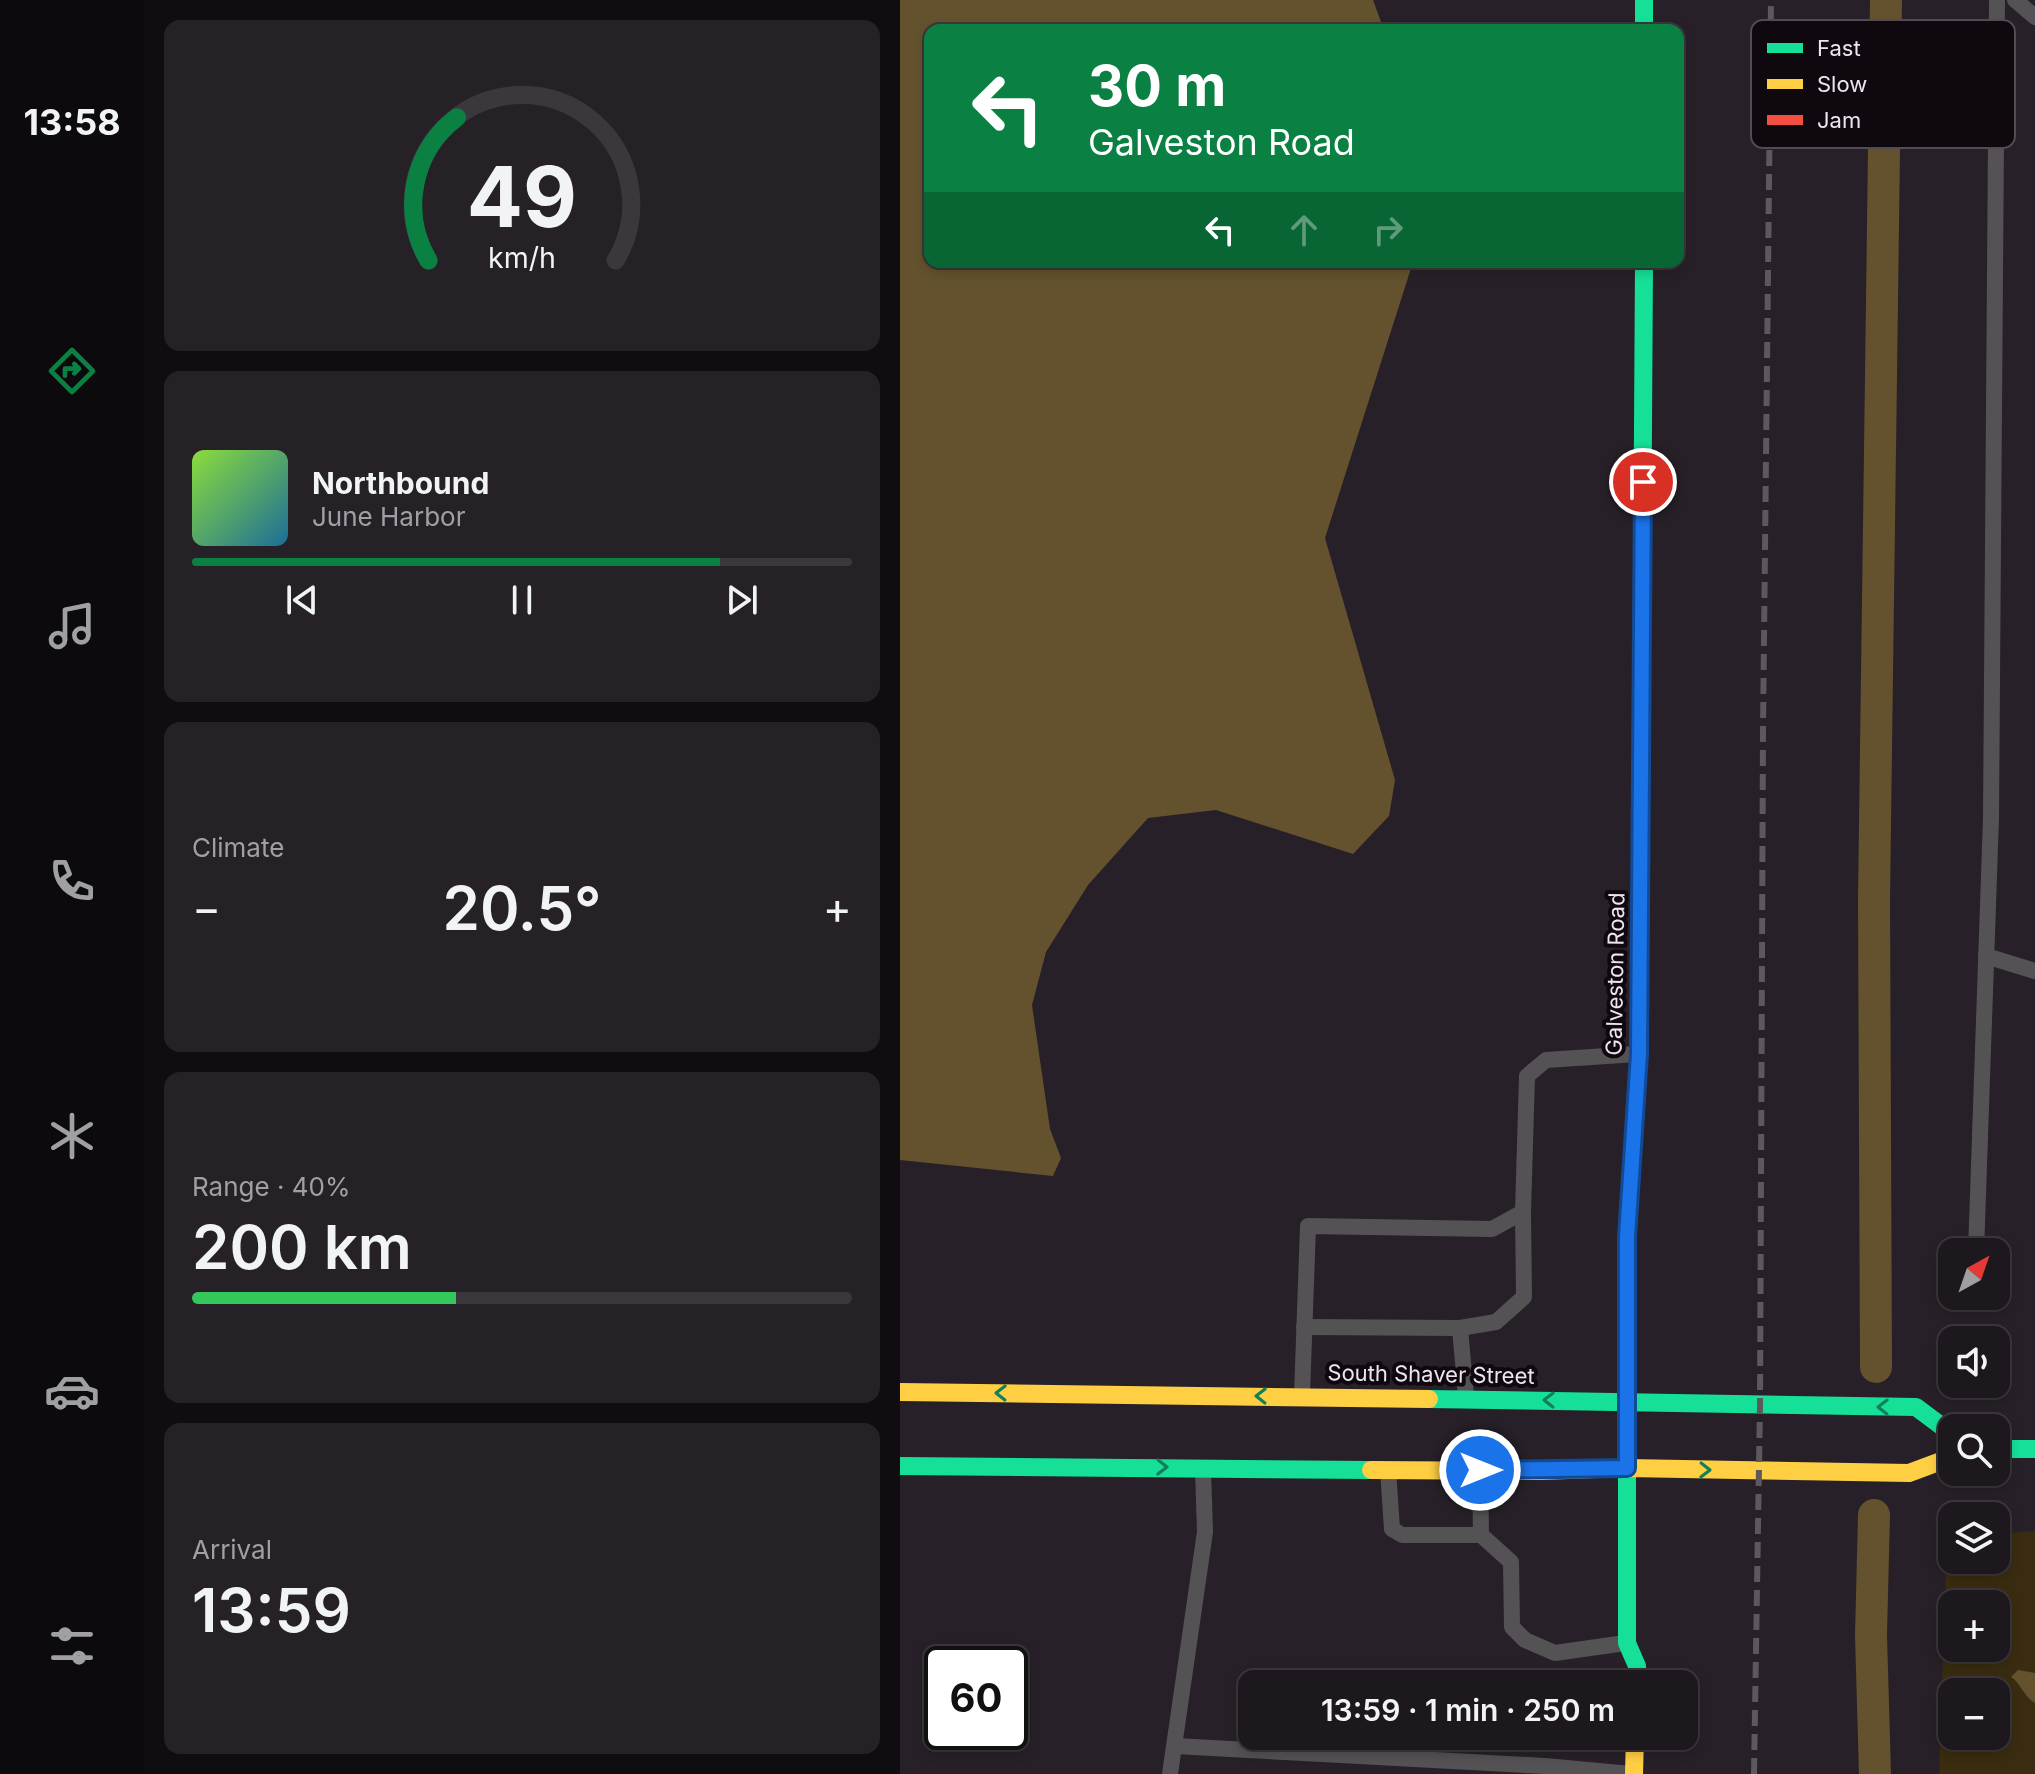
<!DOCTYPE html>
<meta charset="utf-8">
<style>
body{margin:0;font-family:Inter,sans-serif;background:#252127;color:#f1f3f6;height:100vh;display:flex;flex-direction:column;font-size:30px;white-space:nowrap}
*{box-sizing:border-box;margin:0}
p{font-size:26px;color:#a0a0a4}
.icon{flex:none;width:44px;height:44px;fill:none;stroke:currentColor;stroke-width:2;stroke-linecap:round;stroke-linejoin:round}
.map{position:relative;flex:1;overflow:hidden}
.drawer{display:flex;flex-direction:column;gap:20px;padding:20px;background:#100d10;width:756px}
.drawer>*{flex:none}
.top-card{position:absolute;left:24px;top:24px;width:760px;height:244px;border-radius:16px;box-shadow:0 4px 12px #0003,0 0 0 2px #3b373c;background:#0b8043;color:#fff;overflow:hidden}
.needle{width:52px;rotate:40deg}
.controls{position:absolute;left:1038px;top:1238px;display:grid;gap:16px}
.controls a{display:grid;place-items:center;width:72px;height:72px;border-radius:16px;background:#1d181e;box-shadow:0 4px 12px #0003,0 0 0 2px #3b373c;font-size:40px}
.speed{position:absolute;left:24px;top:1646px;display:flex;gap:16px;font-size:40px;font-weight:700;text-align:center}
.speed>*{display:grid;place-content:center;width:104px;height:104px;border-radius:50%;background:#1d181e;box-shadow:0 4px 12px #0003,0 0 0 2px #3b373c;line-height:1}
.speed .limit{border:4px solid #111;border-radius:12px;background:#fff;color:#111}
.pin{position:absolute;display:grid;place-items:center;width:68px;height:68px;color:#fff;margin:-34px;border:4px solid #fff;border-radius:50%;box-shadow:0 2px 8px #0007}
.me{position:absolute;width:88px;margin:-44px;rotate:90deg;stroke-linejoin:round;filter:drop-shadow(0 0 6px #0008)}
.turn{display:flex;align-items:center;gap:28px;height:168px;padding:0 32px;font-size:36px}
.turn .icon{width:104px;height:104px;stroke-width:2.5}
.turn b{display:block;font-size:56px;line-height:68px}
.lanes{display:flex;align-items:center;height:76px;padding:0 32px;background:#0003;justify-content:center;gap:40px;direction:ltr}
.lanes .off{opacity:.35}
.big{font-size:60px;font-weight:600;line-height:1.1}
.drawer .card{flex:1;display:flex;flex-direction:column;justify-content:center;gap:12px;min-width:0;padding:0 28px;border-radius:16px;background:#252127}
.drawer .dial{align-items:center;gap:0}
.dial svg{height:208px;overflow:visible;fill:none;stroke:#3b373c;stroke-width:7;stroke-linecap:round;text-anchor:middle}
.dial text{fill:#f1f3f6;stroke:none}
.song{display:flex;align-items:center;gap:24px}
.cover{width:96px;height:96px;border-radius:12px;background:linear-gradient(135deg,hsl(90 70% 55%),hsl(200 70% 35%))}
.played{height:8px;border-radius:4px;background:linear-gradient(90deg,#0b8043 80%,#3b373c 80%)}
.keys{display:flex;justify-content:space-around;direction:ltr}
.heat{display:flex;justify-content:space-between;align-items:center;font-size:44px;direction:ltr}
.charge{height:12px;border-radius:6px;background:linear-gradient(90deg,#34c759 40%,#3b373c 0)}
.trip{position:absolute;left:338px;top:1670px;width:460px;height:80px;border-radius:16px;background:#1d181e;box-shadow:0 4px 12px #0003,0 0 0 2px #3b373c;font-weight:600;line-height:80px;text-align:center}
main{display:flex;flex:1;min-height:0}
.tabs{display:flex;flex-direction:column;width:144px;justify-content:space-around;align-items:center;background:#0c0a0c;color:#a0a0a4}
.tabs .icon{width:56px;height:56px}
.tabs .on{color:#0b8043}
.tabs b{font-size:36px;color:#f1f3f6}
.map>svg:first-child{display:block}
</style>
<main>
<nav class="tabs">
<b>13:58</b>
<svg class="icon on" aria-label="directions" viewBox="0 0 24 24"><path d="M12 3l9 9-9 9-9-9zM9 14v-3h6M13 9l2 2-2 2"/></svg>
<svg class="icon" aria-label="music" viewBox="0 0 24 24"><path d="M9 18V5l10-2v13"/><circle cx="6" cy="18" r="3"/><circle cx="16" cy="16" r="3"/></svg>
<svg class="icon" aria-label="phone" viewBox="0 0 24 24"><path d="M5 4h4l2 5-3 2q2 4 5 5l2-3 5 2v4C11 20 4 13 5 4z"/></svg>
<svg class="icon" aria-label="climate" viewBox="0 0 24 24"><path d="M12 3v18M4 7l16 10M4 17L20 7"/></svg>
<svg class="icon" aria-label="car" viewBox="0 0 24 24"><path d="M5 17H2v-5l4-1 3-4h7l3 4 3 1v5h-3M9 17h6M6 11h13"/><circle cx="7" cy="17" r="2"/><circle cx="17" cy="17" r="2"/></svg>
<svg class="icon" aria-label="filters" viewBox="0 0 24 24"><path d="M4 7h16M4 17h16"/><circle cx="9" cy="7" r="2"/><circle cx="15" cy="17" r="2"/></svg>
</nav>
<section class="drawer">
<div class="card dial"><svg viewBox="0 0 100 80">
<path d="M14 69A42 42 0 1 1 86 69"/>
<path d="M14 69A42 42 0 0 1 25 14" stroke="#0b8043"/>
<text x="50" y="56" font-size="32" font-weight="700">49</text>
<text x="50" y="72" font-size="11">km/h</text>
</svg></div>
<div class="card">
<div class="song"><i class="cover"></i><div><b>Northbound</b><p>June Harbor</p></div></div>
<div class="played"></div>
<div class="keys"><svg class="icon" aria-label="previous" viewBox="0 0 24 24"><path d="M18 5L8 12l10 7zM5 5v14"/></svg><svg class="icon" aria-label="pause" viewBox="0 0 24 24"><path d="M8 5v14M16 5v14"/></svg><svg class="icon" aria-label="next" viewBox="0 0 24 24"><path d="M6 5l10 7-10 7zM19 5v14"/></svg></div>
</div>
<div class="card"><p>Climate</p>
<div class="heat"><a>−</a><b class="big">20.5°</b><a>+</a></div>
</div>
<div class="card"><p>Range · 40%</p><b class="big">200 km</b><div class="charge"></div></div>
<div class="card"><p>Arrival</p><b class="big">13:59</b></div>
</section>
<div class="map">
<svg width="1135" height="1774" viewBox="0 0 1135 1774">
<rect width="100%" height="100%" fill="#272028"/>
<path fill="#392c10" fill-rule="evenodd" d="M 1135,1531 L 1135,1774 L 1039,1774 L 1047,1538 L 1052,1538 L 1052,1560 L 1096,1560 L 1096,1534 ZM 1052,1604 L 1096,1604 L 1096,1648 L 1052,1648 ZM 1052,1692 L 1096,1692 L 1096,1736 L 1052,1736 Z"/>
<g fill="#63522d">
<polygon points="0,0 473,0 484,30 30,30 30,262 513,262 425,538 495,780 489,816 453,854 316,810 248,818 188,885 146,952 132,1005 150,1129 161,1158 153,1176 0,1160"/>
<path d="M 1118,1670 L 1135,1673 L 1135,1703 C 1123,1696 1121,1683 1111,1677 Z"/>
</g>
<g fill="none" stroke-linecap="round" stroke-linejoin="round">
<g stroke="#63522d" stroke-width="32">
<polyline points="976,1367 974,899 986,0"/>
<polyline points="974,1515 971,1635 975,1774"/>
</g>
<g stroke="#555255" stroke-width="16">
<polyline points="1115,0 1135,17"/>
<polyline points="1086,956 1135,971"/>
<polyline points="1076,1252 1091,818 1097,0"/>
<polyline points="1075,1297 1075,1296"/>
<polyline points="404,1327 560,1328 566,1397"/>
<polyline points="560,1328 596,1322 624,1297 623,1212"/>
<polyline points="402,1395 408,1226 592,1229 623,1212 627,1076 646,1060 737,1054"/>
<polyline points="488,1470 492,1529 502,1535 581,1535 611,1562 612,1627 625,1640 655,1653 725,1643"/>
<polyline points="580,1473 581,1535"/>
<polyline points="275,1746 645,1766 731,1774"/>
<polyline points="270,1774 305,1532 303,1469"/>
</g>
<g stroke="#16e098" stroke-width="18">
<polyline points="744,0 744,30"/>
<polyline points="740,917 744,262"/>
<polyline points="727,1293 727,1643 737,1666 737,1684"/>
<polyline points="529,1399 1016,1407 1052,1434"/>
<polyline points="1096,1449 1135,1449"/>
<polyline points="0,1466 471,1470"/>
</g>
<g stroke="#ffcf43" stroke-width="18">
<polyline points="0,1392 529,1399"/>
<polyline points="471,1470 639,1471 727,1468 1009,1473 1052,1457"/>
<polyline points="734,1774 735,1736"/>
</g>
<polyline stroke="#f24e42" stroke-width="18" points="727,1293 727,1237 739,1054 740,917"/>
<polyline stroke="#5d575e" stroke-width="6" stroke-dasharray="16 8" stroke-linecap="butt" points="854,1774 860,1404 863,731 871,0"/>
</g>
<defs><path id="oneway-chevron" d="M-2-3.5L2.5 0L-2 3.5" fill="none" stroke-width="1.6" stroke-linecap="round" stroke-linejoin="round" transform="scale(2)"/></defs>
<g stroke="#137f5a">
<use href="#oneway-chevron" transform="translate(101 1393) rotate(-179)"/>
<use href="#oneway-chevron" transform="translate(361 1396) rotate(-179)"/>
<use href="#oneway-chevron" transform="translate(649 1400) rotate(-179)"/>
<use href="#oneway-chevron" transform="translate(983 1407) rotate(-179)"/>
<use href="#oneway-chevron" transform="translate(262 1467) rotate(1)"/>
<use href="#oneway-chevron" transform="translate(805 1470) rotate(1)"/>
</g>
<g fill="none" stroke-linecap="round" stroke-linejoin="round">
<g stroke="#114b97" stroke-width="20">
<polyline id="route" points="580,1470 727,1468 727,1237 739,1054 743,482"/>
</g>
<use href="#route" stroke="#1a73e8" stroke-width="14"/>
</g>
<g text-anchor="middle" dominant-baseline="central" stroke-width="8" stroke-linejoin="round" paint-order="stroke">
<g font-size="22" fill="#eee4ef" stroke="#0f090f">
<text transform="translate(715 974) rotate(-89)">Galveston Road</text>
<text transform="translate(531 1374) rotate(1)">South Shaver Street</text>
</g>
</g>
<rect x="851" y="20" width="264" height="128" rx="12" fill="#0f090f" stroke="#524b52" stroke-width="2"/>
<rect x="867" y="43" width="36" height="10" fill="#16e098"/>
<rect x="867" y="79" width="36" height="10" fill="#ffcf43"/>
<rect x="867" y="115" width="36" height="10" fill="#f24e42"/>
<g font-size="22" fill="#eee4ef">
<text x="917" y="56">Fast</text>
<text x="917" y="92">Slow</text>
<text x="917" y="128">Jam</text>
</g>
</svg>
<div class="controls">
<a><svg class="needle" viewBox="-14 -14 28 28"><path d="M0-13l5 13h-10z" fill="#e53935"/><path d="M0 13l5-13h-10z" fill="#a0a0a4"/></svg></a>
<a><svg class="icon" aria-label="sound" viewBox="0 0 24 24"><path d="M4 9h4l5-4v14l-5-4H4zM17 9q2 3 0 6"/></svg></a>
<a><svg class="icon" aria-label="search" viewBox="0 0 24 24"><circle cx="10" cy="10" r="6"/><path d="M15 15l6 6"/></svg></a>
<a><svg class="icon" aria-label="layers" viewBox="0 0 24 24"><path d="M12 4l9 5-9 5-9-5zM3 14l9 5 9-5"/></svg></a>
<a>+</a>
<a>−</a>
</div>
<div class="speed"><div class="limit">60</div></div>
<div class="pin" style="left:743px;top:482px;background:#d93025"><svg class="icon" aria-label="arrive" viewBox="0 0 24 24"><path d="M6 21V4h12l-3 4 3 4H6"/></svg></div>
<svg class="me" style="left:580px;top:1470px" viewBox="-20 -20 40 40"><circle r="17" fill="#1a73e8" stroke="#fff" stroke-width="3"/><path d="M0-11L8 9 0 5-8 9z" fill="#fff"/></svg>
<div class="trip">13:59 · 1 min · 250 m</div>
<div class="top-card">
<div class="turn"><svg class="icon" aria-label="left" viewBox="0 0 24 24"><path d="M17 20v-9H6M10 6l-5 5 5 5"/></svg><div><b>30 m</b>Galveston Road</div></div>
<div class="lanes"><svg class="icon" aria-label="left" viewBox="0 0 24 24"><path d="M17 20v-9H6M10 6l-5 5 5 5"/></svg><svg class="icon off" aria-label="ahead" viewBox="0 0 24 24"><path d="M12 20V5M6 11l6-6 6 6"/></svg><svg class="icon off" aria-label="right" viewBox="0 0 24 24"><path d="M7 20v-9h11M14 6l5 5-5 5"/></svg></div>
</div>
</div>
</main>
